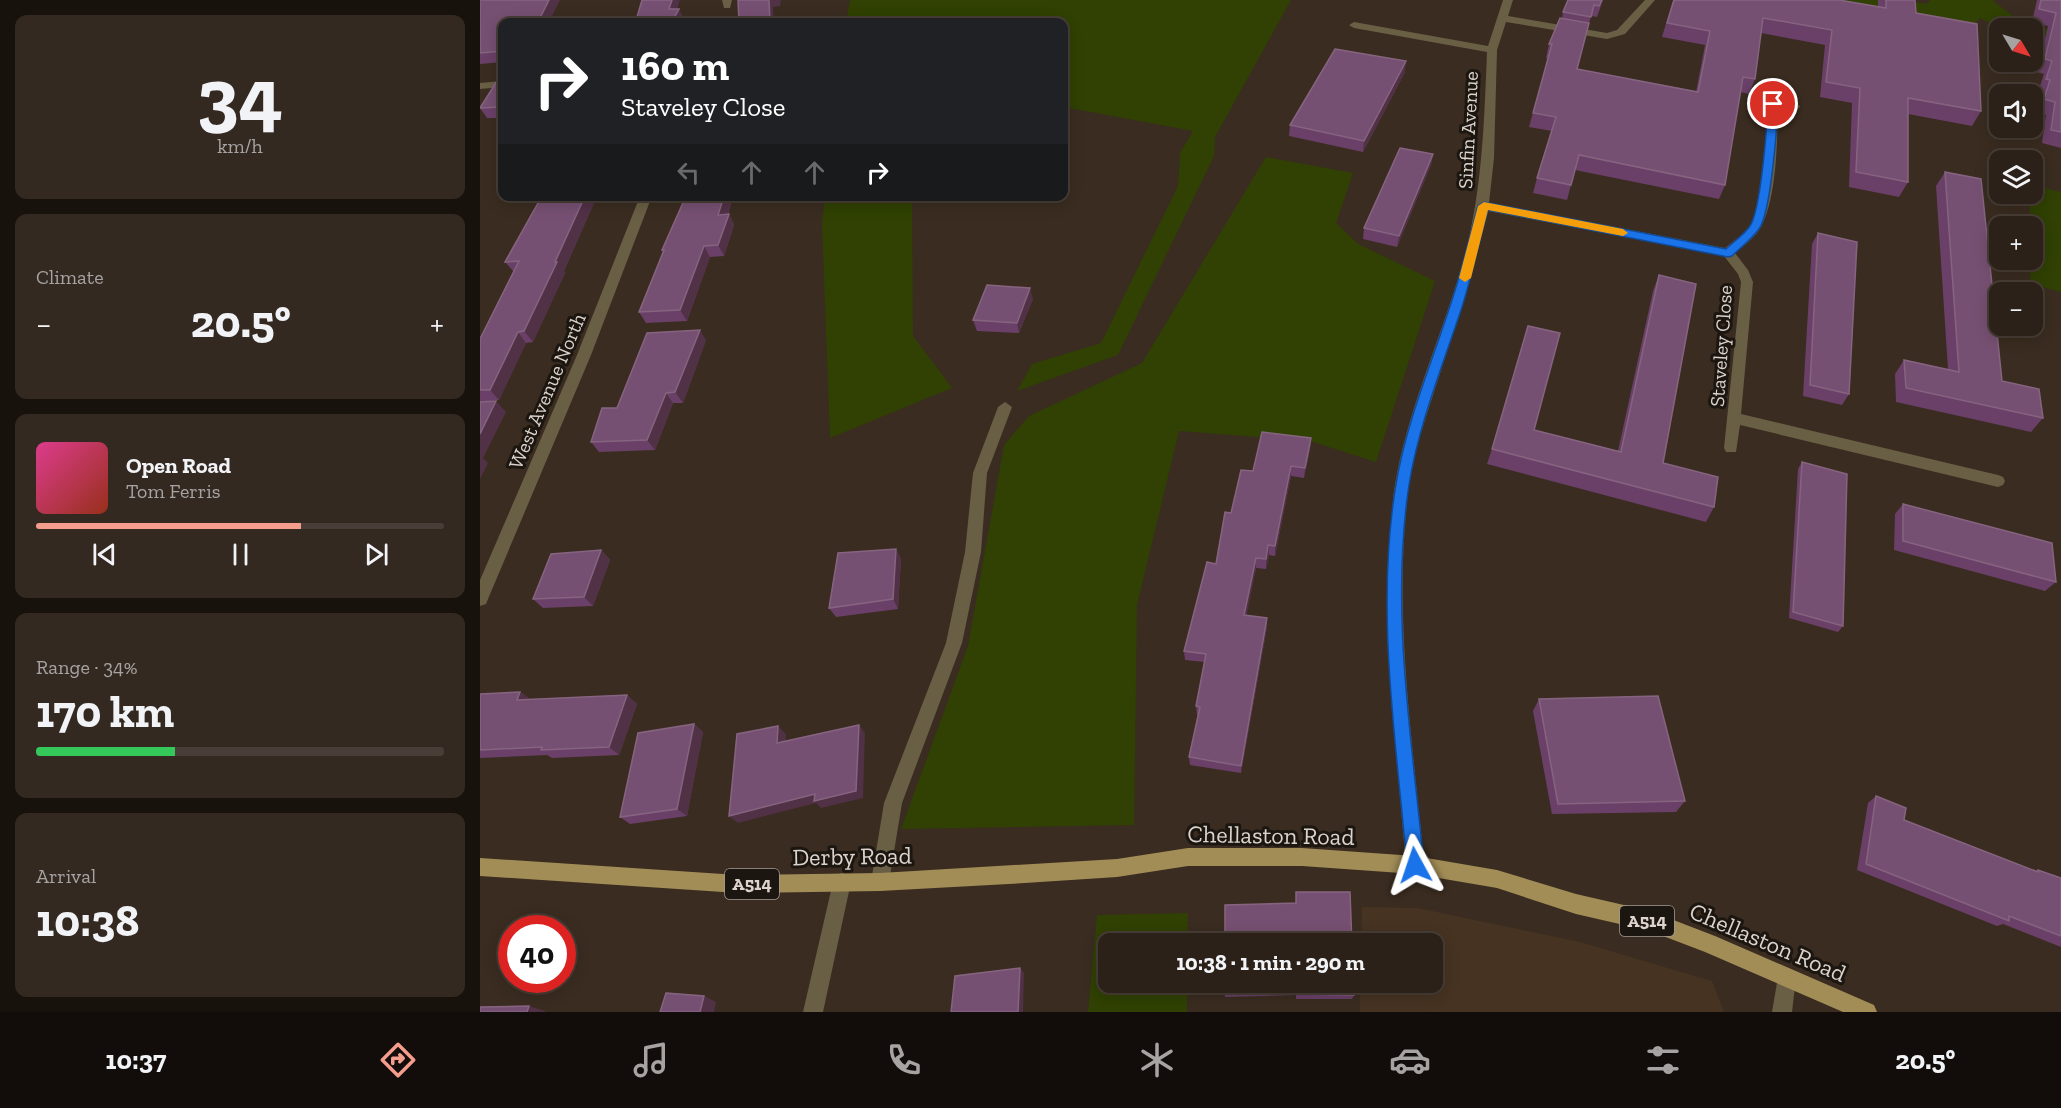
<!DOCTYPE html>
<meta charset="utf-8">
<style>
body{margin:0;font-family:"Zilla Slab",serif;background:#342921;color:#f1f3f6;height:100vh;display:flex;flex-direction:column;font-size:22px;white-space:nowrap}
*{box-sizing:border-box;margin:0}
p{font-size:20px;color:#a6a3a2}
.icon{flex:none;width:33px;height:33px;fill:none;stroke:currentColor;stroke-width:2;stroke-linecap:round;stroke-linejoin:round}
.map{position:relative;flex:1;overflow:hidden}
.drawer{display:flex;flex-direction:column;gap:15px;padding:15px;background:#18120d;width:480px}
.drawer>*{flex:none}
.top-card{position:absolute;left:18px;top:18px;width:570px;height:183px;border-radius:12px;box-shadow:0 3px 15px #0003,0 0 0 2px #483e37;background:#202124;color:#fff;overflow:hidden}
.needle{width:39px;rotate:128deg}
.fabs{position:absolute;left:1509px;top:18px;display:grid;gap:12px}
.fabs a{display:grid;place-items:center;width:54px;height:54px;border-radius:12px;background:#2c2118;box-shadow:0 3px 15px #0003,0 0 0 2px #483e37;font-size:30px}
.speed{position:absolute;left:18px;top:915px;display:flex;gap:12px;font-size:30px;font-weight:700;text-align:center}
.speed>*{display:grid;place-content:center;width:78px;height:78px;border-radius:50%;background:#2c2118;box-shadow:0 3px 15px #0003,0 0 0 2px #483e37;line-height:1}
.speed .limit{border:9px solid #d22;background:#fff;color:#111}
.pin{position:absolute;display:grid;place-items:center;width:51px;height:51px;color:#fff;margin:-26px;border:3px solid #fff;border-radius:50%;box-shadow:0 2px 6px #0007}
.me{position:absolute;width:66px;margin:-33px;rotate:355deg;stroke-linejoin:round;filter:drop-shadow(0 0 4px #0008)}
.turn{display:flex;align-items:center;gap:21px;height:126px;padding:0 24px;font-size:27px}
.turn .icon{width:78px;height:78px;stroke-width:2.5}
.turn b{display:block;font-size:42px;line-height:51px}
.lanes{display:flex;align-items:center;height:57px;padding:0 24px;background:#0003;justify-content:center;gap:30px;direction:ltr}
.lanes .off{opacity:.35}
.big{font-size:45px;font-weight:700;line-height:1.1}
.drawer .widget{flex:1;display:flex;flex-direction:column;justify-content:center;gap:9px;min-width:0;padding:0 21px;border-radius:12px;background:#342921}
.drawer .dial{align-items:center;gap:0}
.dial b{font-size:78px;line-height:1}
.song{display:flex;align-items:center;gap:18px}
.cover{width:72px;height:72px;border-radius:9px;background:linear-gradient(135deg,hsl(330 70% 55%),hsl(10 70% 35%))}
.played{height:6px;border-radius:3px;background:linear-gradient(90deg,#f49d8d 65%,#483e37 65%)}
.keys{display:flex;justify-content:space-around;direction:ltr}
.heat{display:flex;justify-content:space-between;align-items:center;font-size:33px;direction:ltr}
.charge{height:9px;border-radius:4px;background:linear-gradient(90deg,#34c759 34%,#483e37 0)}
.trip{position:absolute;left:618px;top:933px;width:345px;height:60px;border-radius:12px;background:#2c2118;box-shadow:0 3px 15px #0003,0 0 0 2px #483e37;font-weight:700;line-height:60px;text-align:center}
.tab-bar{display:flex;height:96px;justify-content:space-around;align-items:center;background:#120d0a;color:#a6a3a2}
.tab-bar .icon{width:42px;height:42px}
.tab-bar .current{color:#f49d8d}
.tab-bar b{font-size:27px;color:#f1f3f6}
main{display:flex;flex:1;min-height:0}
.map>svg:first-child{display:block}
</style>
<main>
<section class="drawer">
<div class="widget dial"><b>34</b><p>km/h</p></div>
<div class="widget"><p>Climate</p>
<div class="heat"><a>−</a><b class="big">20.5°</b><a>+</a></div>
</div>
<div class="widget">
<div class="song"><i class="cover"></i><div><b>Open Road</b><p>Tom Ferris</p></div></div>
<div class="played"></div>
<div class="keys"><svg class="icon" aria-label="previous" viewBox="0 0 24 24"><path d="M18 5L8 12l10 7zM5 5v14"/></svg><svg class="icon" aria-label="pause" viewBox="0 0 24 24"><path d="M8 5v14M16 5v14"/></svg><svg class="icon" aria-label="next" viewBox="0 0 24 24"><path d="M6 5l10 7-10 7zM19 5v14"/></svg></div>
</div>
<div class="widget"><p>Range · 34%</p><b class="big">170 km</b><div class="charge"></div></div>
<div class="widget"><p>Arrival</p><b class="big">10:38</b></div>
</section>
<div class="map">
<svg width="1581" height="1012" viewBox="0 0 1581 1012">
<rect width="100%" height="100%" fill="#3a2c20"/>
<polygon fill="#463322" points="882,907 938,908 1100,942 1232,981 1244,1012 880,1012 880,983 952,982 952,944 881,943"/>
<g fill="#304103">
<polygon points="370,0 811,0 735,137 734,156 638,355 537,391 552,364 621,343 698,186 700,153 713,131 584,107 584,22 366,22"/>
<path d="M 1355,0 L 1423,0 L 1447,4 L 1450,0 L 1512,0 L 1538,20 L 1579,33 L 1581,40 L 1553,33 L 1552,28 C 1535,28 1515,28 1500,18 L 1493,25 Z"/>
<polygon points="786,157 873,173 856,223 878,244 955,281 896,462 830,441 699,431 657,605 654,825 421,829 488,646 524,445 549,416 662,363"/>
<polygon points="1553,185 1581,192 1581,292 1550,284 1552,226 1550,226 1550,194 1552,194"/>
<polygon points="345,197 432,197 433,336 472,388 350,438 342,224"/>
<polygon points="708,913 707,943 628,944 628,982 707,983 707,1012 608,1012 617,915"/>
</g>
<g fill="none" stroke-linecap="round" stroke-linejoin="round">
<g fill="#695f45" fill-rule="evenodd">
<polygon points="242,0 252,0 250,8 244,8"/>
<path d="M 1023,0 L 1033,0 L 1028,16 L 1127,33 L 1137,30 L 1165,0 L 1175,0 L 1145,34 L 1127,39 L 1026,22 L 1017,50 L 1014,158 L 1009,203 L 1245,248 C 1253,241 1264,235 1270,226 C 1286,195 1286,139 1288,104 L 1293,101 L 1319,105 L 1320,107 L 1315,110 L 1298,108 C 1297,143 1297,196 1281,227 C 1275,238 1264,245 1255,253 L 1268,270 L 1273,282 L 1261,414 L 1518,475 L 1523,477 L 1525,481 L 1523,485 L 1518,487 L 1260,425 L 1256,452 L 1246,452 L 1244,448 L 1261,282 L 1258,274 L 1244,256 L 1008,211 C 995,264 979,315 962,367 C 950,406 935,445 929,485 C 912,611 933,740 944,865 L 942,872 L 935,874 L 928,872 L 926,865 C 917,755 902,644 911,534 C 912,518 912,501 915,485 C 927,412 959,343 980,272 C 1002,200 1004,127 1007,52 L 874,28 L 869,25 L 874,22 L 1008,46 Z"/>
<polygon points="22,81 22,87 0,89 0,83"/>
<polygon points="160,196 172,196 111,355 8,599 6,604 0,606 0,580 97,355"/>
<polygon points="525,402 532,407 507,473 501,552 482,643 422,803 409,882 407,889 400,891 393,889 391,882 404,803 466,643 485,552 493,473 518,407"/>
<polygon points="362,873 369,875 371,882 343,1012 323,1012 353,882 355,875"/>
<polygon points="1306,968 1313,971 1316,978 1312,1012 1292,1012 1299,971"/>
</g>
<polygon fill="#a28d57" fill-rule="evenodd" points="708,848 822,848 935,856 1017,870 1096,894 1170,911 1235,936 1394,1005 1397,1012 1363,1012 1225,952 1170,931 1096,914 1017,888 935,874 822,866 708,866 637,877 545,883 400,891 258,893 0,876 0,858 258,875 400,873 637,859"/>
</g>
<g fill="#6a4068">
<polygon points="0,0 69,22 157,17 197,9 204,19 202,22 22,22 22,62 0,64"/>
<polygon points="1123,0 1117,17 1111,16 1097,69 1216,92 1225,45 1182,37 1193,0 1398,7 1398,0 1435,0 1436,13 1501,111 1492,126 1428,114 1428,182 1419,197 1369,187 1372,103 1340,97 1345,45 1281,33 1275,79 1269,94 1260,92 1245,185 1239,199 1095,170 1087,200 1053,193 1057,178 1072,131 1049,127 1068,59 1066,58 1069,44 1082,19 1083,12"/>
<polygon points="1557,0 1581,0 1581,148 1562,143 1566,115 1555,112 1561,93 1558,92 1564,74 1557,72 1568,26 1552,22"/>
<polygon points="925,72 883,152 809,136 810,125"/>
<polygon points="22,73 22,118 7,118 0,108"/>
<polygon points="953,154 951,165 917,247 883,239 884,228"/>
<polygon points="1465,172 1522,381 1563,418 1551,432 1416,402 1415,374 1424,360 1468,369 1456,186"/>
<polygon points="62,196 117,196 84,271 85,273 53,342 46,343 19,400 0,402 0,339 34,272 25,262"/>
<polygon points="253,196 248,215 249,214 254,225 244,256 230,257 207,321 166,323 159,312 183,252 182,250"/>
<polygon points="1338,233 1369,394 1362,405 1323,396 1332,244"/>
<polygon points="1179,275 1183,463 1234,507 1226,522 1007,464 1012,449 1054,430 1138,451 1173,291"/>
<polygon points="553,299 539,333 497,331 493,320"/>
<polygon points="226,340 203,403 193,403 175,450 119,452 111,442 137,408"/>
<polygon points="831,438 830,449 824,478 811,476 795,556 789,555 786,569 776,568 766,615 787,618 787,627 761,773 710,765 709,757 719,715 717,715 716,706 725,662 705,660 704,651 736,564 751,513 773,471"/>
<polygon points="1322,462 1363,626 1358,632 1309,618 1318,469"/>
<polygon points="1423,504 1576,582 1565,591 1414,550 1415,514"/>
<polygon points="121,550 130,560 113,606 63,608 53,599"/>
<polygon points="421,558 418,609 356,617 349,608"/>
<polygon points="40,692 50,699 147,695 157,704 139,755 72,758 67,755 0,758 0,694"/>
<polygon points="1059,699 1205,801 1196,812 1072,814 1053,711"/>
<polygon points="214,724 223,732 207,816 150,824 140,817"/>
<polygon points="1396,796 1424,820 1556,871 1558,870 1581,878 1581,947 1523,924 1517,926 1377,870 1388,803"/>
<polygon points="745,982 874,995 872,999 816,999 816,995 745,997"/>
</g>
<g fill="#513146">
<polygon points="69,0 80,0 69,22 58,22"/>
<polygon points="192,0 200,0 196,14 199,9 204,19 202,22 192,22 189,9"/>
<polygon points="289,0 301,0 300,6 293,7 294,22 290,22"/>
<polygon points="926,61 925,72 883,152 884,141"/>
<polygon points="953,154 951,165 917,247 919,236"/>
<polygon points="105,196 117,196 84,271 85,273 53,342 44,331"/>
<polygon points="244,196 253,196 244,226 238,215"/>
<polygon points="249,214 254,225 244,256 238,245"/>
<polygon points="224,246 230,257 207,321 200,310"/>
<polygon points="550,288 553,299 539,333 537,323"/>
<polygon points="220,330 226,340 203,403 195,392"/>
<polygon points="38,332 46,343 19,400 10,390"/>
<polygon points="186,393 193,403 175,450 167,440"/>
<polygon points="16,401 26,412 3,458 8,463 0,479 0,434"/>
<polygon points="831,438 830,449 824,478 825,468"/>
<polygon points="811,466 811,476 795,556 795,546"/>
<polygon points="788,545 789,555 786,569 786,559"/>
<polygon points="416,549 421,558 418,609 413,599"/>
<polygon points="121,550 130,560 113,606 104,597"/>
<polygon points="776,558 776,568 765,624 764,615"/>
<polygon points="787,618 787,627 761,773 761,766"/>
<polygon points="40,692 51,700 37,700"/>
<polygon points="147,695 157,704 139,755 129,747"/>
<polygon points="214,724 223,732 207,816 197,809"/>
<polygon points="379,725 385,733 383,798 341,808 336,803 258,823 249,816"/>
<polygon points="298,726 306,734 305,751 297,743"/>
<polygon points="540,968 544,973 543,1012 538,1012"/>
<polygon points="224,996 236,1002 234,1012 220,1012"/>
<polygon points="49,1006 65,1011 65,1012 47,1012"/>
</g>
<g fill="#765072" stroke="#866480" stroke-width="1.5">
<polygon points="0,0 69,0 58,22 22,22 22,51 0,53"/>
<polygon points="162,0 192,0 189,9 199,9 192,22 67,22 157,17"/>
<polygon points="258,0 289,0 290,22 259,22"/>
<polygon points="1088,0 1122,0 1119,6 1114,5 1111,17 1083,12"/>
<polygon points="1194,0 1359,0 1406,8 1406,0 1435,0 1436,13 1497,24 1501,111 1428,98 1428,182 1376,172 1380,88 1346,82 1352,30 1283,18 1275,79 1263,77 1245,185 1099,155 1091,185 1057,178 1076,117 1053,113 1072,44 1069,44 1080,18 1109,23 1097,69 1218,92 1230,31 1187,23"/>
<polygon points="1561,0 1581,0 1581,132 1571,130 1575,102 1564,99 1570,80 1566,79 1572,61 1565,59 1576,13 1559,9"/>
<polygon points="855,49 926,61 884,141 810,125"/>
<polygon points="22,73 22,107 0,108"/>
<polygon points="920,148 953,154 919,236 884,228"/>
<polygon points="1465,172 1501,179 1522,381 1559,389 1563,418 1426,388 1424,360 1479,372"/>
<polygon points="62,196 105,196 75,262 77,262 44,331 38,332 10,390 0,390 0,339 39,261 25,262"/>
<polygon points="206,196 244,196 238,215 249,214 238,245 224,246 200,310 159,312 184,250 182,250"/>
<polygon points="1338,233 1377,242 1369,394 1330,385"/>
<polygon points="1179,275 1216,284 1183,463 1238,477 1234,507 1012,449 1048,326 1080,333 1054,430 1141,452"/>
<polygon points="507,285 550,288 537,323 493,320"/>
<polygon points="220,330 195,392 186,393 167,440 111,442 122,408 137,408 167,333"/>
<polygon points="16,401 0,434 0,402"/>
<polygon points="782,432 831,438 825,468 811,466 795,546 788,545 786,559 776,558 764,615 787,618 761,766 709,757 720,707 716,706 726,654 704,651 727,562 736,564 745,512 751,513 761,470 773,471"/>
<polygon points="1322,462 1367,474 1363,626 1313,612"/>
<polygon points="1423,504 1572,543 1576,582 1423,541"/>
<polygon points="416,549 413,599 349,608 358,553"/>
<polygon points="121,550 104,597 53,599 71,554"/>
<polygon points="40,692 37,700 147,695 129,747 61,750 62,747 0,750 0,694"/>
<polygon points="1178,696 1205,801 1078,804 1059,699"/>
<polygon points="214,724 197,809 140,817 158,733"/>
<polygon points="379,725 376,791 334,801 335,794 249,816 257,734 298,726 297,743"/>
<polygon points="1396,796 1426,808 1424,820 1558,872 1558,870 1581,878 1581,936 1529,916 1529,921 1386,864"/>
<polygon points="816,892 870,892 872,944 745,944 745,905 816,903"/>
<polygon points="540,968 538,1012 471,1012 475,976"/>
<polygon points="745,982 873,982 874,995 817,994 817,990 745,992"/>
<polygon points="186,993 224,996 220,1012 180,1012"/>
<polygon points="49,1006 47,1012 0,1012 0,1007"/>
</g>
<path fill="#1a73e8" stroke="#114b97" stroke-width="1.5" d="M 1293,101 L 1298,104 C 1297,127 1291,213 1279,229 C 1272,239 1261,247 1252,256 L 1248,257 L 1008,210 C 999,242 992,275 982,307 C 963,365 939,423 929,485 C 910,610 932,740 944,865 L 941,871 L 935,873 L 929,871 L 927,865 C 916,740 895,609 916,484 C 926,423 951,365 970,306 C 981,274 989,239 998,206 L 1004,202 L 1246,249 C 1253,242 1265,234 1270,226 C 1281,209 1287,126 1288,104 Z"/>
<polygon fill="#f59e0b" points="1004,202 1143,229 1148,233 1143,236 1008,210 991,278 985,282 979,278 998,206"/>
<g text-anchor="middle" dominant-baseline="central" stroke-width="6" stroke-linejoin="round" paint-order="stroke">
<g fill="#1c1610" stroke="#a29a94" stroke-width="1.5">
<rect x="245" y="869" width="54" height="30" rx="4.5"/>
<rect x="1140" y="906" width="54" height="30" rx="4.5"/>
</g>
<g font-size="18" font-weight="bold" fill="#dcd3cc">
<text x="272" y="884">A514</text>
<text x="1167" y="921">A514</text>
</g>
<g font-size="20" fill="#dcd3cc" stroke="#1c1610">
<text transform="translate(988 130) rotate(-87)">Sinfin Avenue</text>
<text transform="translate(1241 346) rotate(-86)">Staveley Close</text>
<text transform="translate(67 391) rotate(-67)">West Avenue North</text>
</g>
<g font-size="24" fill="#dcd3cc" stroke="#1c1610">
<text transform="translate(791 835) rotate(1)">Chellaston Road</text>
<text transform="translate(372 856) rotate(-1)">Derby Road</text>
<text transform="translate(1288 942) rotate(23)">Chellaston Road</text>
</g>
</g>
</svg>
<div class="fabs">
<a><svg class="needle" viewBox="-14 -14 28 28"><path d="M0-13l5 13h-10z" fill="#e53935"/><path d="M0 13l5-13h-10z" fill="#a6a3a2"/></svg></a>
<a><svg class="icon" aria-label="sound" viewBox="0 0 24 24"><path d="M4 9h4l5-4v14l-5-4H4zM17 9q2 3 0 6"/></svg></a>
<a><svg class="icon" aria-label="layers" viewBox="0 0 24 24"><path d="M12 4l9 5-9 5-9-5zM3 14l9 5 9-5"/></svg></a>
<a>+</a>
<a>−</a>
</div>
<div class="speed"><div class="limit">40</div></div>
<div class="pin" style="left:1293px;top:104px;background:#d93025"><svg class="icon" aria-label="arrive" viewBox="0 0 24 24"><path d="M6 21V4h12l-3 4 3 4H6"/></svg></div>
<svg class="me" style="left:935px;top:865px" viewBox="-20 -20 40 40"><path d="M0-17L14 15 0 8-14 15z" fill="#1a73e8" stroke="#fff" stroke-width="4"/></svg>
<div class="trip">10:38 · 1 min · 290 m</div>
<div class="top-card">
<div class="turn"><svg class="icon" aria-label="right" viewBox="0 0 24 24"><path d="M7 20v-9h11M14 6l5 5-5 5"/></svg><div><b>160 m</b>Staveley Close</div></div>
<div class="lanes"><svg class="icon off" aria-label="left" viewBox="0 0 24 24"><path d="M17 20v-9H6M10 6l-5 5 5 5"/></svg><svg class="icon off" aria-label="ahead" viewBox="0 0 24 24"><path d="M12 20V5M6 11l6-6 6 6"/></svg><svg class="icon off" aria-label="ahead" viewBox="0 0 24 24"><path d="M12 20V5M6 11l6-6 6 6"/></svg><svg class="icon" aria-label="right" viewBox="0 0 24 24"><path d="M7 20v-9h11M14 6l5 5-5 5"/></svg></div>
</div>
</div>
</main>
<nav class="tab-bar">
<b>10:37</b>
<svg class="icon current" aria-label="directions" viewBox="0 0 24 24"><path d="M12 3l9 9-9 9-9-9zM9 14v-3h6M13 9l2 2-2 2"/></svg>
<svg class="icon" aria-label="music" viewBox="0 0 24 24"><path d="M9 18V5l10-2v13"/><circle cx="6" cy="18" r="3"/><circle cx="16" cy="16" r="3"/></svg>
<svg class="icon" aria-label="phone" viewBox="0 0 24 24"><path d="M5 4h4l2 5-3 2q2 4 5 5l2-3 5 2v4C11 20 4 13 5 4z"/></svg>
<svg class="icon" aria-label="climate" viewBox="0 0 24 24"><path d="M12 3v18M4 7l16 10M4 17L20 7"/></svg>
<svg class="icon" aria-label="car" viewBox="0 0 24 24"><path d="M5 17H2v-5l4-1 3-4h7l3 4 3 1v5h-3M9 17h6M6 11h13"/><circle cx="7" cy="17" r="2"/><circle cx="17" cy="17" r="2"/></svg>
<svg class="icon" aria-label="filters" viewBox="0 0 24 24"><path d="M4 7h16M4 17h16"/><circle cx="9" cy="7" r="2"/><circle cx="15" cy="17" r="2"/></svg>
<b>20.5°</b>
</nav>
